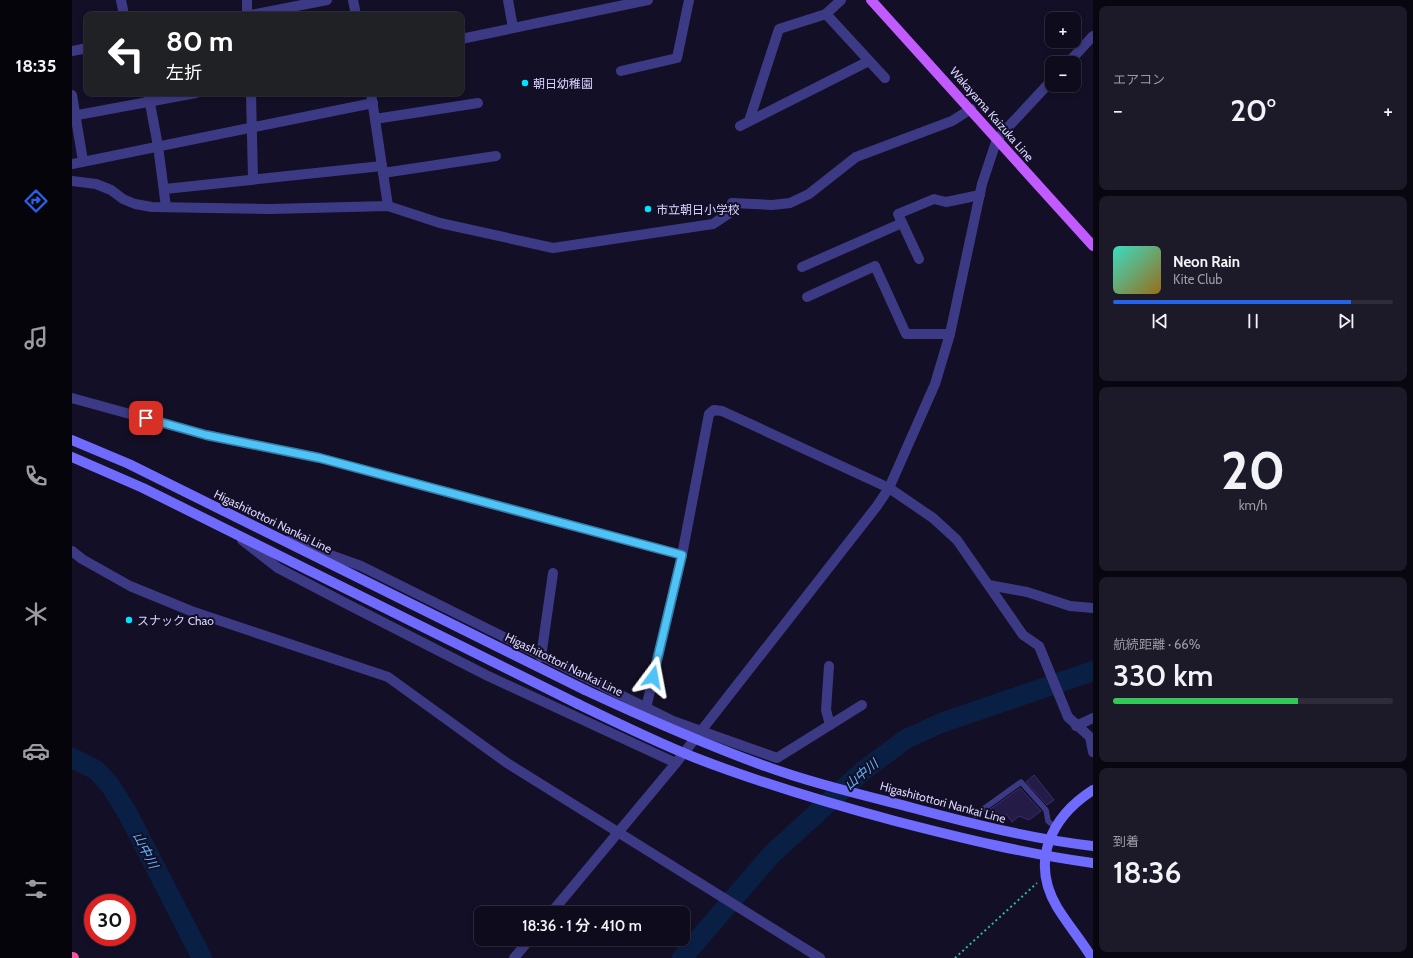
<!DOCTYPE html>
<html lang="ja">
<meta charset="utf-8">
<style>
body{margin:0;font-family:Cabin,"Noto Sans JP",sans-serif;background:#1c1929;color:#f1f3f6;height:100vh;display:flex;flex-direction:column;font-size:15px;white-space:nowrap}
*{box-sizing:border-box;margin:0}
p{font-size:13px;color:#9b9ba3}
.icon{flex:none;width:22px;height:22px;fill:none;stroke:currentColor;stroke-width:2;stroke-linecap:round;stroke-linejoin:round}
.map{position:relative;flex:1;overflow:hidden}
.sheet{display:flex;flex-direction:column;gap:6px;padding:6px;background:#08060f;width:320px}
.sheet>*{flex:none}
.guide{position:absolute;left:12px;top:12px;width:380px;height:84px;border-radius:8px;box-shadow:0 2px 6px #0003,0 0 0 1px #2e2b3b;background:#202124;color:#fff;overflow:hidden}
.buttons{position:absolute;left:973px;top:12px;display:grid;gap:8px}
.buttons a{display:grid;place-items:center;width:36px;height:36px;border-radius:8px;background:#0e0b1c;box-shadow:0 2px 6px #0003,0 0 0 1px #2e2b3b;font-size:20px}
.speed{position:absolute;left:12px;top:894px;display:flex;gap:8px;font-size:20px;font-weight:700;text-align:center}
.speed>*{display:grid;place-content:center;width:52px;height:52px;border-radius:50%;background:#0e0b1c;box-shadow:0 2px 6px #0003,0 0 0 1px #2e2b3b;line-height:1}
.speed .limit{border:6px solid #d22;background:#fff;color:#111}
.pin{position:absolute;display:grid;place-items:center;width:34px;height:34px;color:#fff;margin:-17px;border-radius:8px;box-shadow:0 2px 6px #0006}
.me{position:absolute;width:44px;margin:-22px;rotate:13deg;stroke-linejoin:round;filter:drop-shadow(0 0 3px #0008)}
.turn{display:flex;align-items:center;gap:14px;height:84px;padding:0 16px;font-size:18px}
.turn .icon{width:52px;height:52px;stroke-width:2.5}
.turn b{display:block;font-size:28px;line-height:34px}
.big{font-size:30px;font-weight:600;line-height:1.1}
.sheet .tile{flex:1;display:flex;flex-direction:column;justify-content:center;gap:6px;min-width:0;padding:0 14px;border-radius:8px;background:#1c1929}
.sheet .dial{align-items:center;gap:0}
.dial b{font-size:52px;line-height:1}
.song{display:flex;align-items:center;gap:12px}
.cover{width:48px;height:48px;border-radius:6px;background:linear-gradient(135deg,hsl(170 70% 55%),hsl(40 70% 35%))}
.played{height:4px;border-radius:2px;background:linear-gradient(90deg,#2563eb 85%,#2e2b3b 85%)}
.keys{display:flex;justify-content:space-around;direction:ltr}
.heat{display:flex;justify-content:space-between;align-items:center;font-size:22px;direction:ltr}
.charge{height:6px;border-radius:3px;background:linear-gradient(90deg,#34c759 66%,#2e2b3b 0)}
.trip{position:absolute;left:402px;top:906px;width:216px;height:40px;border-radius:8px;background:#0e0b1c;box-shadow:0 2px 6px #0003,0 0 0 1px #2e2b3b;font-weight:600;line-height:40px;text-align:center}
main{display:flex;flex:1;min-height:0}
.dock{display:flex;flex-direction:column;width:72px;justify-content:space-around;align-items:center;background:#06040b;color:#9b9ba3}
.dock .icon{width:28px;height:28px}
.dock .selected{color:#2563eb}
.dock b{font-size:18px;color:#f1f3f6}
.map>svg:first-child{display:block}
</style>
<main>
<nav class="dock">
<b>18:35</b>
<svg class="icon selected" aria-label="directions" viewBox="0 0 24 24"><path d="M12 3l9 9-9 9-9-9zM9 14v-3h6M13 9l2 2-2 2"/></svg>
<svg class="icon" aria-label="music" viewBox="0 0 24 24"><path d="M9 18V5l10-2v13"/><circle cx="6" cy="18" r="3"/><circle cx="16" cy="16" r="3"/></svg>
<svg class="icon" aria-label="phone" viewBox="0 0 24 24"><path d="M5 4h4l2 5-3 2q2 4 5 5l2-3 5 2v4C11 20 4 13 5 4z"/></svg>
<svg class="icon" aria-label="climate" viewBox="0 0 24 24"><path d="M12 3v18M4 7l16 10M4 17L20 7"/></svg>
<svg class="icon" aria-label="car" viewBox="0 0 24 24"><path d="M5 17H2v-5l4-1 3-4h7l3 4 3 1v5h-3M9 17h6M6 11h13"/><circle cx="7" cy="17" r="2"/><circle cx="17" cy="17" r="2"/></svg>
<svg class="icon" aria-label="filters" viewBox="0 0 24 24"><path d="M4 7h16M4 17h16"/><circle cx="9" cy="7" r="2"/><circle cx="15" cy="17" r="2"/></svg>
</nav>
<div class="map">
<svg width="1021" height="958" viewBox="0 0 1021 958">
<rect width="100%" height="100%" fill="#130f26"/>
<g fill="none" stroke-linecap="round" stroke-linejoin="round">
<g stroke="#0a1f44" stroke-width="20">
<polyline points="0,758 24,770 38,785 56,814 130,958"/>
<polyline points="610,958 700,854 792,770 834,739 869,723 1021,671"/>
</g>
</g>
<g fill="#241b47" stroke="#3b2d73">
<polygon points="962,775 982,800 975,805 954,782"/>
<polygon points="948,788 969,811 957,820 947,816 940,822 934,814 926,821 917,810"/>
</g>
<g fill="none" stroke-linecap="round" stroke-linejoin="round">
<polyline stroke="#2fb8b0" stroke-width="2" stroke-dasharray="2 3" stroke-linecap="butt" points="883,958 965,883"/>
<polyline stroke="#3d3a85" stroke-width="5.5" points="903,815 949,782 974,810 976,821 983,827"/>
<g stroke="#3d3a85" stroke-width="10">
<polyline points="49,0 52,15"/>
<polyline points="175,0 175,15"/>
<polyline points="281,0 284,15"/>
<polyline points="436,0 441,28"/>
<polyline points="754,14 813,78"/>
<polyline points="179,15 255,0"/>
<polyline points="389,39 576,0"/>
<polyline points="0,51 15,48"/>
<polyline points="996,63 1021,36"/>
<polyline points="549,71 605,58 617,0"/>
<polyline points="76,93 86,146 94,207"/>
<polyline points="179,93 181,179"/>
<polyline points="299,93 316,206"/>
<polyline points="0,95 11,161"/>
<polyline points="0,116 124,93"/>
<polyline points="303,119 406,103"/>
<polyline points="677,121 707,29 754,14 769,0"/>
<polyline points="668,126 797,61"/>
<polyline points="0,164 301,103"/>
<polyline points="311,173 424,156"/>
<polyline points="0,181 24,184 39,190 51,199 63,204 80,207 198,209 316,206 368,223 481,248 641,224 656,214 660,203 700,205 718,203 737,194 784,157 880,121 899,109"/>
<polyline points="93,189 310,166"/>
<polyline points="847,259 826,214 862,199 874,202 908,195"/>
<polyline points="730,267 830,223"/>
<polyline points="735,297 803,266 834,334 878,334"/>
<polyline points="0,398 134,435 247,458 610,555"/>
<polyline points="170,540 206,568 277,605 416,676 604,763 479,913"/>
<polyline points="217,540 289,566 601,721 705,758 790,705"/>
<polyline points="0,551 10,559 58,586 119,611 316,677 435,763 748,958"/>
<polyline points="917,585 955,592 998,606 1021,608"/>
<polyline points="469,657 481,573"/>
<polyline points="757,666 754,710 758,725"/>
<polyline points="574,708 610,555 637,414 642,410 650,411 817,488 861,518 885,540 951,635 967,646 996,717 1018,737 1021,752"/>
<polyline points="1004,726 1021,718"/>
<polyline points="604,763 805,506 817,488 863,384 878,334 910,184 925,139 980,80"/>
<polyline points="442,958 458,939"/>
</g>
<g stroke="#6f6bff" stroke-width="10">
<polyline points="0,440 57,464 513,690"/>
<polyline points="0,457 71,488 506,704"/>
<path d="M 1020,958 C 1009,940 996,925 985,907 C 958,861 979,817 1021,790"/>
</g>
<polyline stroke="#c25bff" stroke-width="10" points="799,0 1021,246"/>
<polyline stroke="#ff4fa3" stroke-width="12" points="0,958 1,958"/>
<g stroke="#6f6bff" stroke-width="10">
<path d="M 513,690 C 571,717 630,743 690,765 C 739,783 791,795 841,808 C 901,824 960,839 1021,846"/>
<path d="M 506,704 C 545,723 584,742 624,758 C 689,783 756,803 823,821 C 889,838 954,854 1021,863"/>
</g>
</g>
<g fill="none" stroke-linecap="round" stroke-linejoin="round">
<g stroke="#337fa1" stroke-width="10">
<polyline id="route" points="74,418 134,435 248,458 610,555 581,677"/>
</g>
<use href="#route" stroke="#4fc3f7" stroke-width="7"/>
</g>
<g fill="#00e5ff" stroke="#130f26" stroke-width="1.5">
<circle cx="453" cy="83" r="4"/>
<circle cx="576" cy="209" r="4"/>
<circle cx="57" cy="620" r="4"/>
</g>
<g text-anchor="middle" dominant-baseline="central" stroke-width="4" stroke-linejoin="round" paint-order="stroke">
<g font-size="12" fill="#d9d4ff" stroke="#130f26" text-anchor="start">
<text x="461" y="83">朝日幼稚園</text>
<text x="584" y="209">市立朝日小学校</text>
<text x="65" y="620">スナック Chao</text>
</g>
<g font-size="12" fill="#d9d4ff" stroke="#130f26">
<text transform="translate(920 114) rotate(49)">Wakayama Kaizuka Line</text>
<text transform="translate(201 521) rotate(26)">Higashitottori Nankai Line</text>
<text transform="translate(492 664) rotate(26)">Higashitottori Nankai Line</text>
<text transform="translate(871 802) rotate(15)">Higashitottori Nankai Line</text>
</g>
<g font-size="13" font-style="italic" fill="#62b6ff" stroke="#130f26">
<text transform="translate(789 774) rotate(-40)">山中川</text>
<text transform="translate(74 850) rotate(63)">山中川</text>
</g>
</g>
</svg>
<div class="buttons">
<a>+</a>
<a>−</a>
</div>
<div class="speed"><div class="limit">30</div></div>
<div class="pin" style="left:74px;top:418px;background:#d93025"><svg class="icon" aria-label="arrive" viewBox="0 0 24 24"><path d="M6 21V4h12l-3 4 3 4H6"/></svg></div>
<svg class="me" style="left:581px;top:677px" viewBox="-20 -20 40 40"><path d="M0-17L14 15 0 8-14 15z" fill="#4fc3f7" stroke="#fff" stroke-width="4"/></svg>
<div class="trip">18:36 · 1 分 · 410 m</div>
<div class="guide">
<div class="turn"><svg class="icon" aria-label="left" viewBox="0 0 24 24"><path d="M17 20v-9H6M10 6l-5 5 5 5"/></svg><div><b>80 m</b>左折</div></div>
</div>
</div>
<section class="sheet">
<div class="tile"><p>エアコン</p>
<div class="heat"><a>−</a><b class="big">20°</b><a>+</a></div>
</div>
<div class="tile">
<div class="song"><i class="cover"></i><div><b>Neon Rain</b><p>Kite Club</p></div></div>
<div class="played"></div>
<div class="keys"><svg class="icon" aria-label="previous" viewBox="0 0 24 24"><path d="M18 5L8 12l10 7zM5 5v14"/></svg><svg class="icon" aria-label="pause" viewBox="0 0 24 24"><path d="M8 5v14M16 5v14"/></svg><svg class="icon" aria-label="next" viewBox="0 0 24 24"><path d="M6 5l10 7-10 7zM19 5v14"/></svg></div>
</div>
<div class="tile dial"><b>20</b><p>km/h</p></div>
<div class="tile"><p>航続距離 · 66%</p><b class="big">330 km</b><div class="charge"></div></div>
<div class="tile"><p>到着</p><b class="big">18:36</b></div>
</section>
</main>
